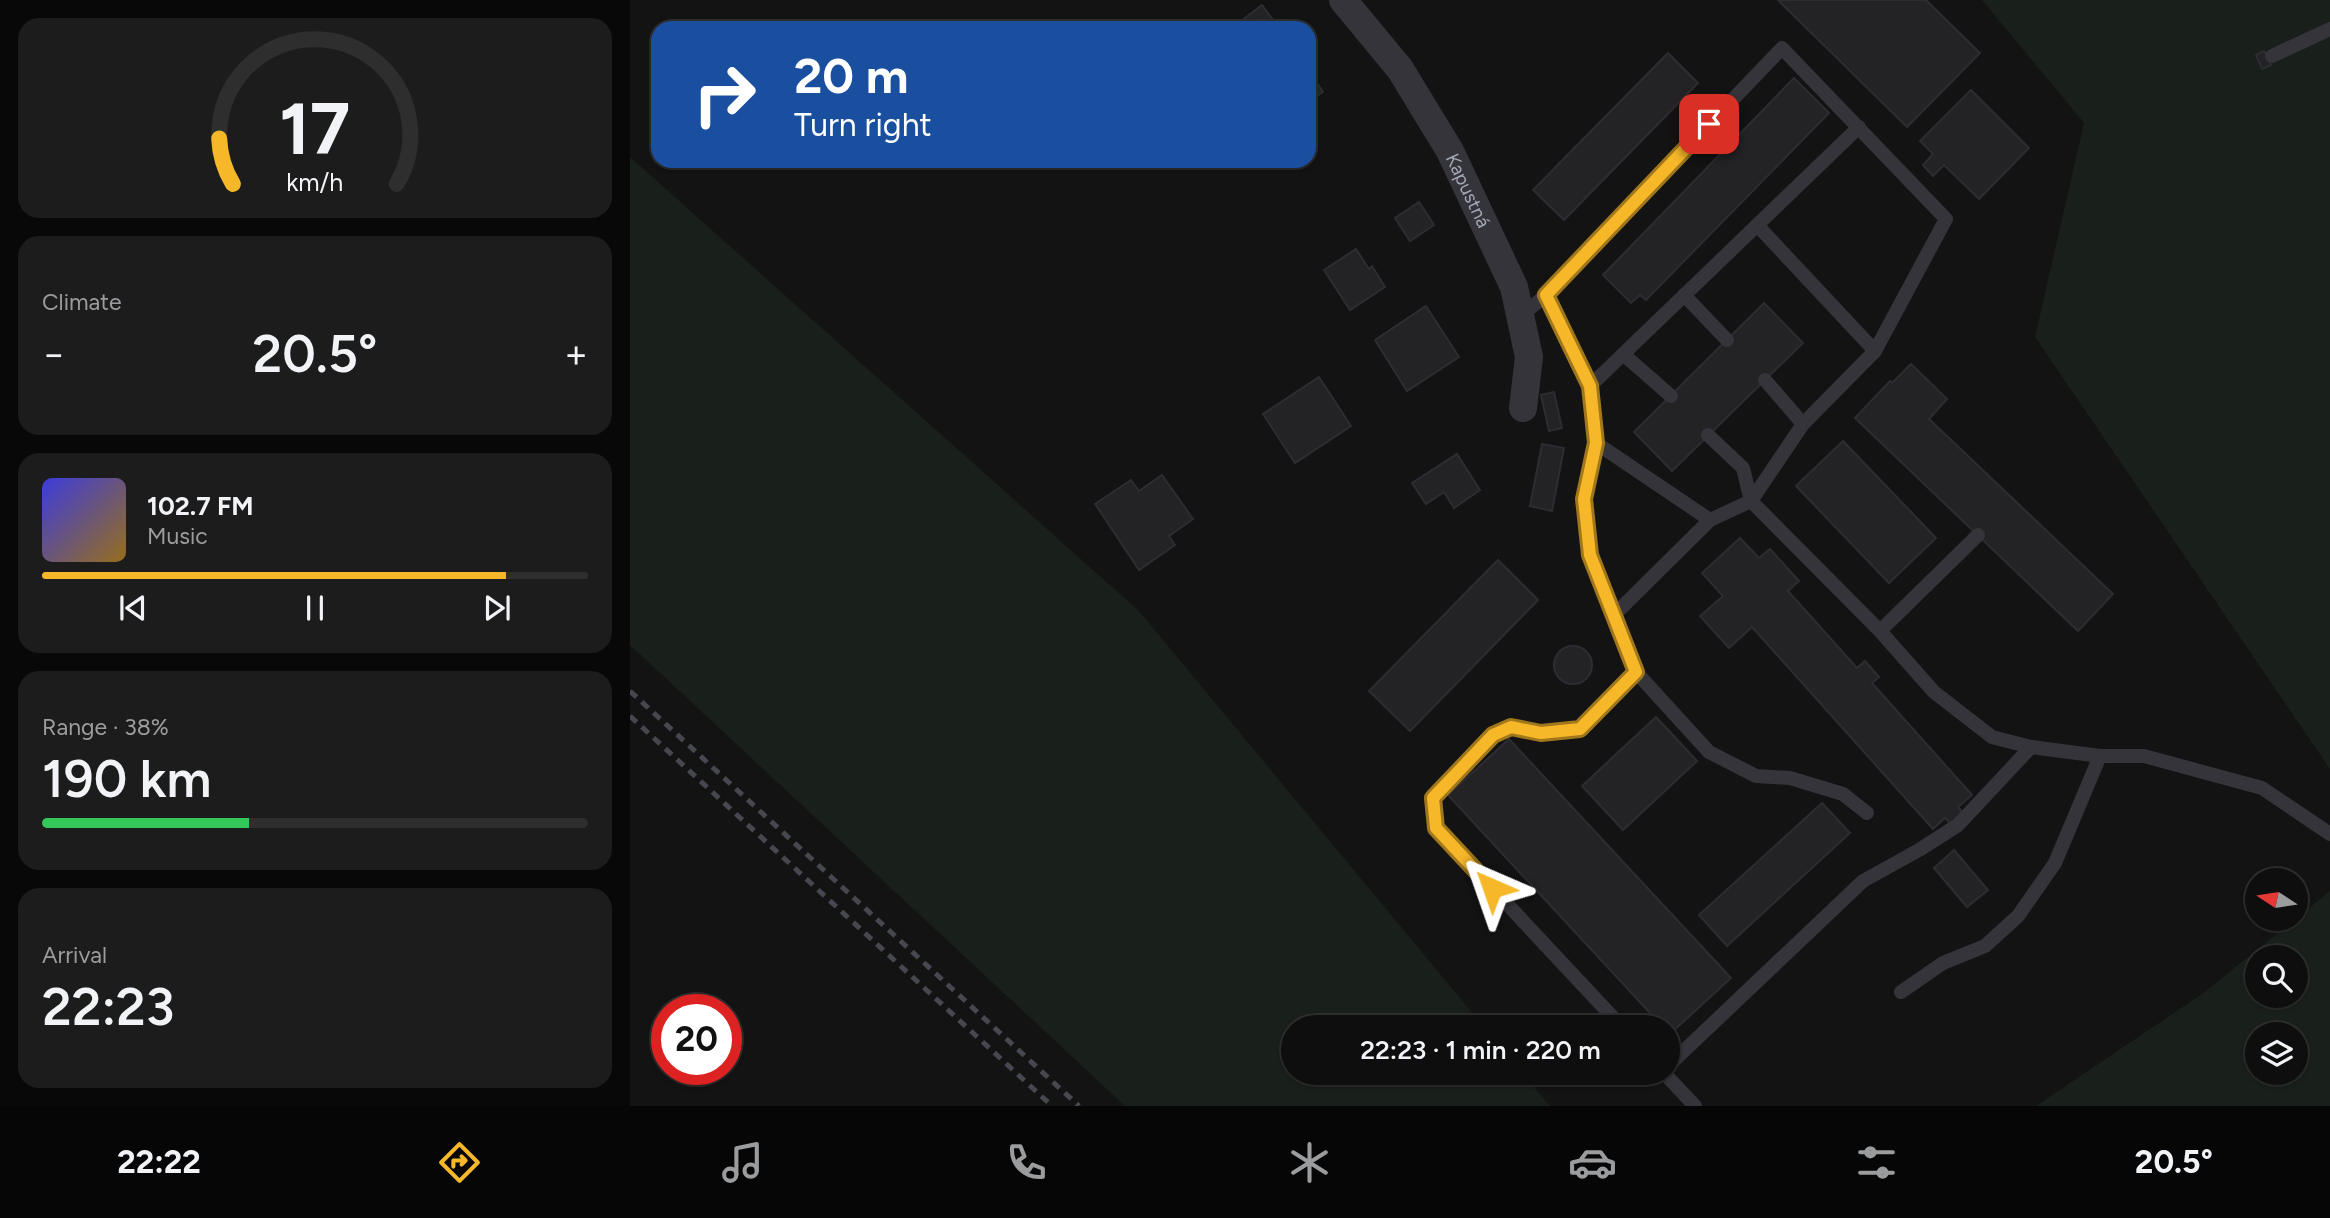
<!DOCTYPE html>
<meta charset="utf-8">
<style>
body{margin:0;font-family:Figtree,sans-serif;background:#1c1c1d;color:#f1f3f6;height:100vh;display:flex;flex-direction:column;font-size:26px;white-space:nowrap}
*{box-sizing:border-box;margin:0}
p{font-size:23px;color:#9b9c9e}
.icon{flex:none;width:38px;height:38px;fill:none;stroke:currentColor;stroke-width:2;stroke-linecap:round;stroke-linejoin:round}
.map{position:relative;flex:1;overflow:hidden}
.panel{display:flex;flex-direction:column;gap:18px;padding:18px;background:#080808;width:630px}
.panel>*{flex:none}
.guide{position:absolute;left:21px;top:21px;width:665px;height:147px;border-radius:21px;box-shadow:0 2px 5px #0004,0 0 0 2px #2e2e2f;background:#1a4fa0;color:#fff;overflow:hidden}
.needle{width:46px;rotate:282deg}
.controls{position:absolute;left:1615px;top:868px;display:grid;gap:14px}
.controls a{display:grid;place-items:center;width:63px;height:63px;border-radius:50%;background:#0e0e0f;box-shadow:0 2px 5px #0004,0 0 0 2px #2e2e2f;font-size:35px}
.speed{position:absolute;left:21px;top:994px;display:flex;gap:14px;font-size:35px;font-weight:700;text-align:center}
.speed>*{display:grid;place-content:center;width:91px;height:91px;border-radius:50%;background:#0e0e0f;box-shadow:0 2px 5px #0004,0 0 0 2px #2e2e2f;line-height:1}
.speed .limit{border:10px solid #d22;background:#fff;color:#111}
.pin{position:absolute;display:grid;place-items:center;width:60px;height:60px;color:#fff;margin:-30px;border-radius:14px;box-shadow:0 4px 10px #0006}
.me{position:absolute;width:77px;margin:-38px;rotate:317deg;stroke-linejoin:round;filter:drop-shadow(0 0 5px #0008)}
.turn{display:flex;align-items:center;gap:24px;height:147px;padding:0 28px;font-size:32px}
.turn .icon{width:91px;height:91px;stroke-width:2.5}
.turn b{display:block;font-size:49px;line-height:60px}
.big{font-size:52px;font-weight:600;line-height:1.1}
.panel .widget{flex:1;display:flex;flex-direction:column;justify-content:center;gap:10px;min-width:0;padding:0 24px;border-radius:21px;background:#1c1c1d}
.panel .dial{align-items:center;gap:0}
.dial svg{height:182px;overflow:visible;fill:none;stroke:#2e2e2f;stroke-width:7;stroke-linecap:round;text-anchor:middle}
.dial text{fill:#f1f3f6;stroke:none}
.song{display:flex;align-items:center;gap:21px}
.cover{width:84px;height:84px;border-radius:10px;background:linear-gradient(135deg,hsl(240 70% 55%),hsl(40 70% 35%))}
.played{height:7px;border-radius:4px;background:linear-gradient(90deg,#f6b729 85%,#2e2e2f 85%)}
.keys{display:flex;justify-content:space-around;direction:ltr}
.heat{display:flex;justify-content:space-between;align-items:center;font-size:38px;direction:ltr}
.charge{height:10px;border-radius:5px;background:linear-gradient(90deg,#34c759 38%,#2e2e2f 0)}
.trip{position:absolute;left:651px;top:1015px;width:399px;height:70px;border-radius:35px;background:#0e0e0f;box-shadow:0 2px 5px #0004,0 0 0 2px #2e2e2f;font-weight:600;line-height:70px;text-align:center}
.dock{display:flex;height:112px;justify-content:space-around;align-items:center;background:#060606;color:#9b9c9e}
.dock .icon{width:49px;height:49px}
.dock .current{color:#f6b729}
.dock b{font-size:32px;color:#f1f3f6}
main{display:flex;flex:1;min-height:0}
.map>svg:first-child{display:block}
</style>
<main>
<section class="panel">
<div class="widget dial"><svg viewBox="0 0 100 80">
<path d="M14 69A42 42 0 1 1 86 69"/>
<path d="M14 69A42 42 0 0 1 8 49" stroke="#f6b729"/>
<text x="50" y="56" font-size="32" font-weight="700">17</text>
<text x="50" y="72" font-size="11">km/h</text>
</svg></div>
<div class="widget"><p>Climate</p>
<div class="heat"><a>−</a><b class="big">20.5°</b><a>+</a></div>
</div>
<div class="widget">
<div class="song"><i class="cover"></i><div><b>102.7 FM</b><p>Music</p></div></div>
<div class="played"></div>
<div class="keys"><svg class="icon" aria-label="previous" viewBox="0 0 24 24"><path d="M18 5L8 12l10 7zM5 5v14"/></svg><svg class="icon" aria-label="pause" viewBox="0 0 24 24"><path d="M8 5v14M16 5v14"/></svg><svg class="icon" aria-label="next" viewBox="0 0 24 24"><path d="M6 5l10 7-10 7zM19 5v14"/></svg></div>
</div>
<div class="widget"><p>Range · 38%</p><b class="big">190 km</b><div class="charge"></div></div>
<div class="widget"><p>Arrival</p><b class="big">22:23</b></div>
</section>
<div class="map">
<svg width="1700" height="1106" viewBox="0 0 1700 1106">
<rect width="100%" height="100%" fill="#131314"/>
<g fill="#191f1a" fill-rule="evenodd">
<polygon points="1352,0 1700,0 1700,769 1405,337 1454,123"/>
<polygon points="0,157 509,611 854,1027 663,1027 663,1073 892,1073 920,1106 495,1106 0,645"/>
<path d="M 1700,891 L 1700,1106 L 1406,1106 L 1572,994 ZM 1628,957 L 1666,957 L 1666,996 L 1628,996 ZM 1628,1034 L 1666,1034 L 1666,1073 L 1628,1073 Z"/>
</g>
<g fill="#232326" stroke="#2d2d31" stroke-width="2">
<polygon points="1148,0 1296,0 1350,53 1277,127"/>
<polygon points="632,5 649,28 602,28"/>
<polygon points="1634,51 1641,65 1632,69 1626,55"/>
<polygon points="1038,53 1068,83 934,220 903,190"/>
<polygon points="679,71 693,92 679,101"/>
<polygon points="1164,78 1199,113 1016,300 1010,295 1001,303 973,275"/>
<polygon points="1341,90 1399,148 1349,199 1314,165 1303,176 1293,165 1303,154 1290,141"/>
<polygon points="789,202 804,225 780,241 765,218"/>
<polygon points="726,249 739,269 742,266 755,287 720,310 694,270"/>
<polygon points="1134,303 1173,343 1042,471 1004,432"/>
<polygon points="796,306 829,357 777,391 745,340"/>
<polygon points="1281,364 1317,399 1299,419 1483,594 1448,631 1225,418 1260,381 1262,383"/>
<polygon points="689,377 721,426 665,463 633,414"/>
<polygon points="924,392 932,428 919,431 911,395"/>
<polygon points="1213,441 1306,538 1259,583 1166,486"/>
<polygon points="912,444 934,448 922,511 900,506"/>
<polygon points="827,454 850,490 824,508 814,492 796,504 782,483"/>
<polygon points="532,475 563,519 539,536 545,545 509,570 465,504 501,480 509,491"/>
<polygon points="1110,538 1129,558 1140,549 1169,581 1158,591 1227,668 1235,661 1249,677 1242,683 1342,795 1328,807 1333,813 1321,824 1315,818 1303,829 1122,627 1099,648 1070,616 1093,596 1072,573"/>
<polygon points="868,560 908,600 780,731 739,691"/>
<circle cx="943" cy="665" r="19"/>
<polygon points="1026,717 1067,761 993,830 952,786"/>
<polygon points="879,739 1101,978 1040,1034 1038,1027 1033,1027 818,795"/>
<polygon points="1192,803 1220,833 1097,946 1069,915"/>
<polygon points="1324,850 1358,890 1337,907 1304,868"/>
</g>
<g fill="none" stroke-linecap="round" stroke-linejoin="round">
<g stroke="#34343a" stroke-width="14">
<polyline points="1642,56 1700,29"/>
<polyline points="1127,225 1245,351"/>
<polyline points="916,295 960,386 966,443 955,499 960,555 1006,672 1079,752 1126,776 1160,778 1213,794 1237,813"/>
<polyline points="1054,295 1097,340"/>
<polyline points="891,316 916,295 1152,48 1316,219 1245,351 1173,424 1121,501 1080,520 983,616"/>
<polyline points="993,354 1041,396"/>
<polyline points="1135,380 1173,424"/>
<polyline points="960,386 1229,127"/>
<polyline points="1078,435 1113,468 1121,501 1250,631 1304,692 1362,737 1401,747 1470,756 1514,756 1632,788 1700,834"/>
<polyline points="966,443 1080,520"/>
<polyline points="1250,631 1348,535"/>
<polyline points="1271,992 1313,963 1355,946 1388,916 1425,863 1470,756"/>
<polyline points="992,1027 806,828 804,798 863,735 882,727 911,733 950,729 1006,672"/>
<polyline points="1038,1066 1233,881 1289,850 1328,825 1401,747"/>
<polyline points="1034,1073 1065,1106"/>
</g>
<path stroke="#34343a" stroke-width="28" id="s1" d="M 713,0 L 770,69 L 820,151 L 884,287 L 899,357 L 893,408"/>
<g stroke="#47484f" stroke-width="5" stroke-dasharray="9 7" stroke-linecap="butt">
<polyline points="0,691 449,1106"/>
<polyline points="0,716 422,1106"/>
</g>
</g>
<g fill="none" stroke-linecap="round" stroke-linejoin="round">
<g stroke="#a0771b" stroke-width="18">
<polyline id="route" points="862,888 806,828 803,798 863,735 881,727 911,733 950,729 1006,672 960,555 954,499 966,443 960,386 916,295 1079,124"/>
</g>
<use href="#route" stroke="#f6b729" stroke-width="12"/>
</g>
<g text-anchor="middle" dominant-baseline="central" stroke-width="7" stroke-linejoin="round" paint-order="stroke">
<g font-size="19" fill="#a4a9b5" stroke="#0e0e0f">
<text stroke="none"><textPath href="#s1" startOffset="229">Kapustná</textPath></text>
</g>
</g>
</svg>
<div class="controls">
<a><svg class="needle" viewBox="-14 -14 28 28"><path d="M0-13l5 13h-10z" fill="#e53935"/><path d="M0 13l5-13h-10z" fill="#9b9c9e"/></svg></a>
<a><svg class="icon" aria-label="search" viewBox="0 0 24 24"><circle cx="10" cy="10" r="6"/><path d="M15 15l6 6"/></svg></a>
<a><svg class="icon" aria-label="layers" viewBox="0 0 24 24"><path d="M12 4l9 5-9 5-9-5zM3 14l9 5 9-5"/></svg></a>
</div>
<div class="speed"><div class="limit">20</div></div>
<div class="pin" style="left:1079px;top:124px;background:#d93025"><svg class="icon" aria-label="arrive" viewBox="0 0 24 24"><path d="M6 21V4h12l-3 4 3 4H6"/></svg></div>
<svg class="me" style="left:862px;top:888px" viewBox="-20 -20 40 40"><path d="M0-17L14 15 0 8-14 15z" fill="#f6b729" stroke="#fff" stroke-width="4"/></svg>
<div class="trip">22:23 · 1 min · 220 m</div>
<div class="guide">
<div class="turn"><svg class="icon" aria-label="right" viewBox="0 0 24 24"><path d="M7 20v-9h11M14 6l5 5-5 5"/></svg><div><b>20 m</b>Turn right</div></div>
</div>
</div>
</main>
<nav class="dock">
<b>22:22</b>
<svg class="icon current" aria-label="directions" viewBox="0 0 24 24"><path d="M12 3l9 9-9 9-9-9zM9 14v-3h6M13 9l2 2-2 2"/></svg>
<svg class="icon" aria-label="music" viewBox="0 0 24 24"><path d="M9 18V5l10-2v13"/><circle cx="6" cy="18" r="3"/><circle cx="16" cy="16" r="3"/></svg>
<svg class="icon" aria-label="phone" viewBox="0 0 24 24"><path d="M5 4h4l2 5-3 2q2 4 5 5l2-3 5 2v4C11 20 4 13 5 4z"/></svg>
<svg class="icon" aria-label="climate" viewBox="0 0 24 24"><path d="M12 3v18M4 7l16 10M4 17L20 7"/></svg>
<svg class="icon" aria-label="car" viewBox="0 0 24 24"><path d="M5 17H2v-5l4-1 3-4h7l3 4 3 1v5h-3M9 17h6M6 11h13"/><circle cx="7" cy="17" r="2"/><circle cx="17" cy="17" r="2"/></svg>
<svg class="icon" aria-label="filters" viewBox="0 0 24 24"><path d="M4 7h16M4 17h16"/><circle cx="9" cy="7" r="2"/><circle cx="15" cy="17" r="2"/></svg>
<b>20.5°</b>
</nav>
